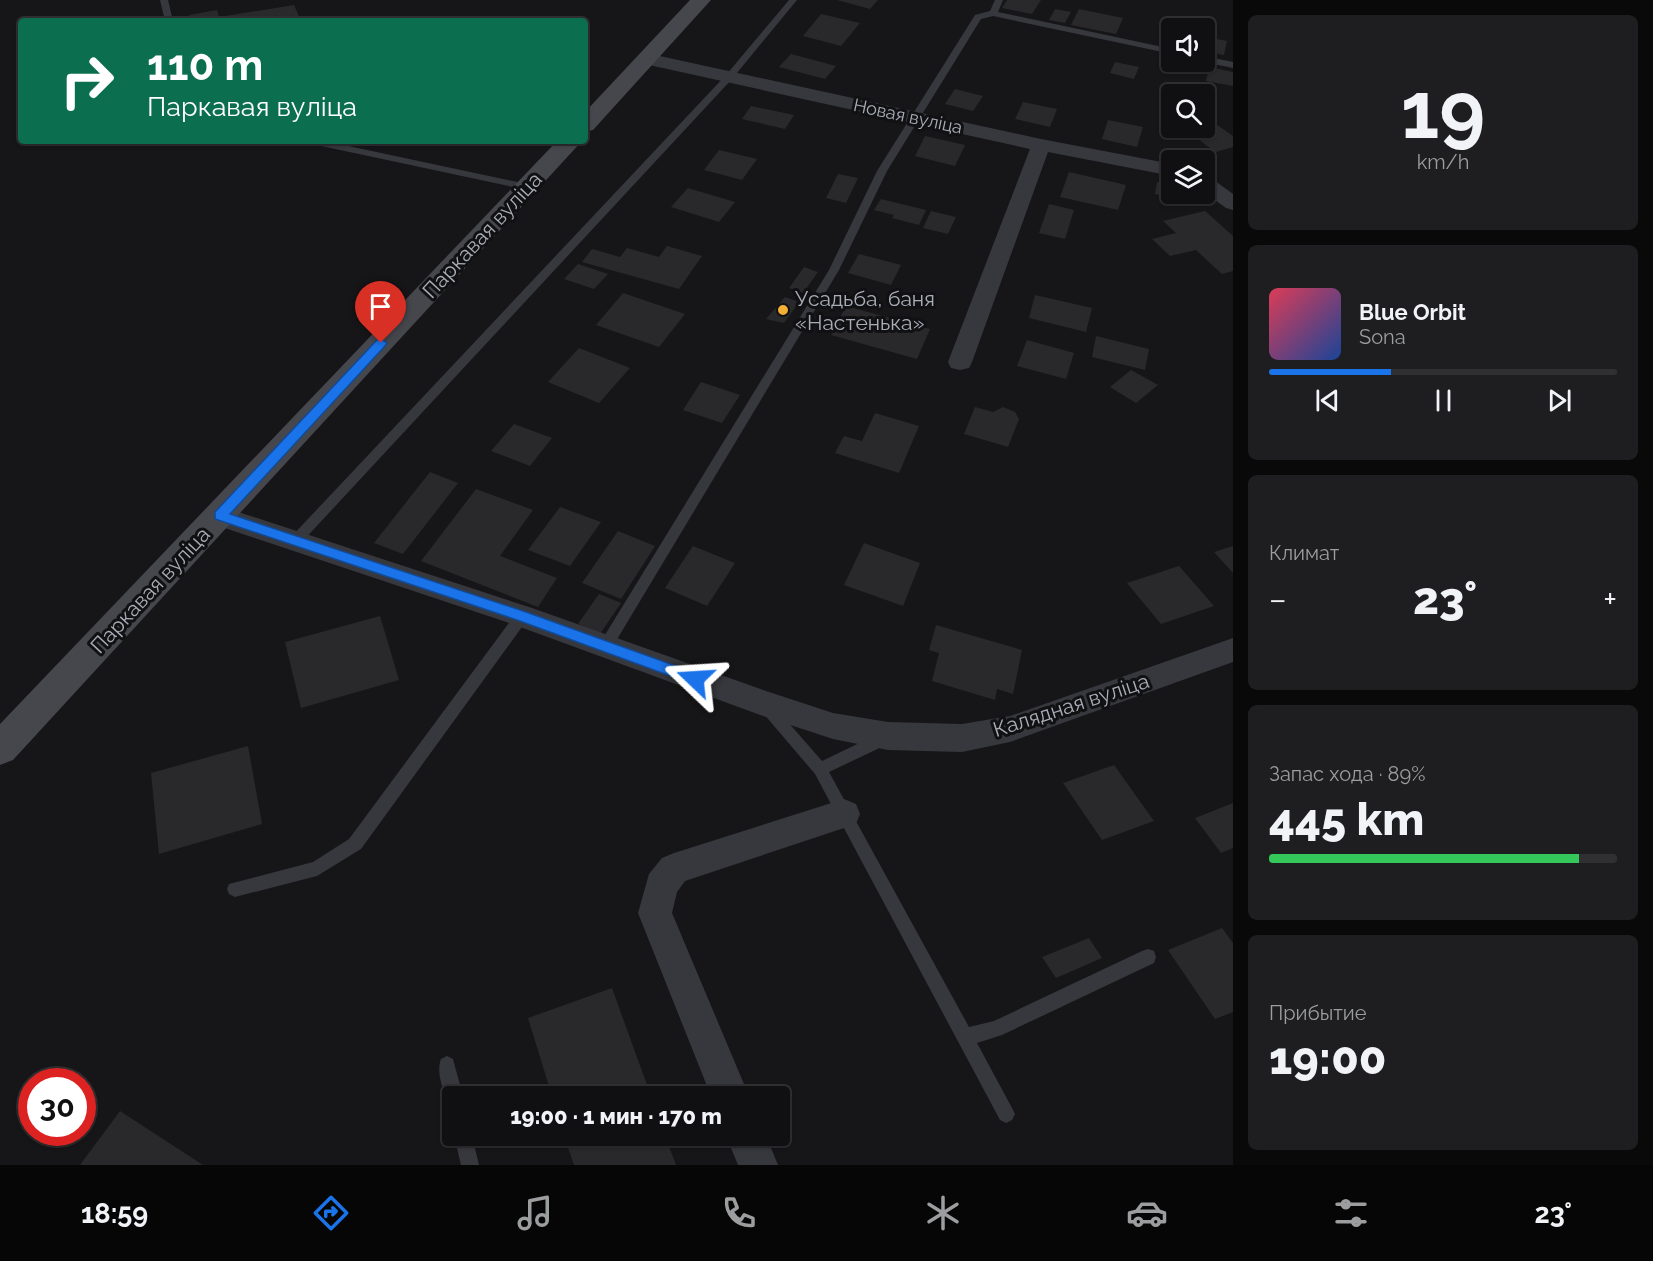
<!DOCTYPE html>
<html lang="ru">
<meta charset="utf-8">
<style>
body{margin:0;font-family:Raleway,sans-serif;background:#1e1e20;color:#f1f3f6;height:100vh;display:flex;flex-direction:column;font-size:22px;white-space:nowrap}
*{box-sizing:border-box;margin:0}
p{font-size:20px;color:#9c9d9f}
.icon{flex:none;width:33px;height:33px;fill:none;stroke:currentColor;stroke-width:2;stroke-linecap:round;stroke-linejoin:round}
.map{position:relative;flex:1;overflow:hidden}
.drawer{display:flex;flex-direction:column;gap:15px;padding:15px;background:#09090a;width:420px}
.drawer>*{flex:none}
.hud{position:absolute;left:18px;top:18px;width:570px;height:126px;border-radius:6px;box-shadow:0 2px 4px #0004,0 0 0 2px #303032;background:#0b6e4f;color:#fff;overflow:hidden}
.fabs{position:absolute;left:1161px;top:18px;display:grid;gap:12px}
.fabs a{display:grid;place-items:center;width:54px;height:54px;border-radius:6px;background:#101012;box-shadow:0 2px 4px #0004,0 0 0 2px #303032;font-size:30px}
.speed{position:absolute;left:18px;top:1068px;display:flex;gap:12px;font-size:30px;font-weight:700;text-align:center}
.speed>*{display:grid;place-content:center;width:78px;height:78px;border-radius:50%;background:#101012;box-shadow:0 2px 4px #0004,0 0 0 2px #303032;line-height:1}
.speed .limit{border:9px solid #d22;background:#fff;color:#111}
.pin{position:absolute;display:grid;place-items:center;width:51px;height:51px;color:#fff;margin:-62px -26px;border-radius:50% 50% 50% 0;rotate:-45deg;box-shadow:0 0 6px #0007}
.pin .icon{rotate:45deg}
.me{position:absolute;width:66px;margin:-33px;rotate:290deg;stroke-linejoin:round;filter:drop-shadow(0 0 4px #0008)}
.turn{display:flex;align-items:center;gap:21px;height:126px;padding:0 30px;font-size:27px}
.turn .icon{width:78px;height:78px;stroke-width:2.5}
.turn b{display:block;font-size:42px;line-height:51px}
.big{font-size:45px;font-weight:800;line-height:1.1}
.drawer .widget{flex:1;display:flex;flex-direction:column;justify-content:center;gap:9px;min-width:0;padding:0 21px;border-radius:9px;background:#1e1e20}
.drawer .dial{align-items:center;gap:0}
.dial b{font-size:78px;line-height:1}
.song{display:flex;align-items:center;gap:18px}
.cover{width:72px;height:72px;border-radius:9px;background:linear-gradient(135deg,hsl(350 70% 55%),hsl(220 70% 35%))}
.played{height:6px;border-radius:3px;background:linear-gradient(90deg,#1a73e8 35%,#303032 35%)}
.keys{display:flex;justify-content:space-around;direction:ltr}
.heat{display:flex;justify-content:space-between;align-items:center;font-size:33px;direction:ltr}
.charge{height:9px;border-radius:4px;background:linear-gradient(90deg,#34c759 89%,#303032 0)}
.trip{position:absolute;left:442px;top:1086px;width:348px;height:60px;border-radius:6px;background:#101012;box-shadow:0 2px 4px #0004,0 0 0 2px #303032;font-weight:800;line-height:60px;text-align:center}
.tabs{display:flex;height:96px;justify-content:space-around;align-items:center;background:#060607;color:#9c9d9f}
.tabs .icon{width:42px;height:42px}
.tabs .active{color:#1a73e8}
.tabs b{font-size:27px;color:#f1f3f6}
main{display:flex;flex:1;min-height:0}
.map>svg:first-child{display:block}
</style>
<main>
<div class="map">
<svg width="1233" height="1165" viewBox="0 0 1233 1165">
<rect width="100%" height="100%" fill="#161618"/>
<g fill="#29292c">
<polygon points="837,0 878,0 870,9"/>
<polygon points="1007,0 1041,0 1032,14 1002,8"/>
<polygon points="294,5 301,21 191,21 189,15 217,10 219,17"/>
<polygon points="1055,9 1071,12 1065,23 1049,20"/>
<polygon points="1079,9 1123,18 1116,34 1071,25"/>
<polygon points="821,14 860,23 841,46 803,36"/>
<polygon points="1207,37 1227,41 1224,55 1204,51"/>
<polygon points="791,54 836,66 825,79 779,67"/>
<polygon points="1115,62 1139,67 1134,79 1110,73"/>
<polygon points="1209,67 1233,72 1233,86 1206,81"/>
<polygon points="955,89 983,96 973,111 945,104"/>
<polygon points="1023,102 1057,109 1050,127 1015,119"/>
<polygon points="751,106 794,115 785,129 742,119"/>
<polygon points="1108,120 1143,127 1137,147 1102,139"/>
<polygon points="1210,120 1233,136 1233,147 1216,152 1182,128 1204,128 1204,121"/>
<polygon points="925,136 965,145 955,166 915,156"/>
<polygon points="719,150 757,159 742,180 704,170"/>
<polygon points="1069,172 1126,185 1118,210 1060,197"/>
<polygon points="838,174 858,178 846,203 826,198"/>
<polygon points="1157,182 1172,185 1172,194 1194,194 1206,203 1195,205 1183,199 1155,194"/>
<polygon points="688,188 735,202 719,222 671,207"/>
<polygon points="881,199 926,210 919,225 892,218 894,215 874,210"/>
<polygon points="1049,204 1074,210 1065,239 1039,233"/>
<polygon points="931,211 956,217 948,234 923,228"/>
<polygon points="1205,211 1233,236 1233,271 1222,274 1196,250 1170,256 1152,239 1176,233 1163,221"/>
<polygon points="667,246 702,256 679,289 582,262 592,249 620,257 627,248 659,257"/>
<polygon points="859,254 901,265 891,285 848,273"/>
<polygon points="578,264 608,274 594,289 564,279"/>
<polygon points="804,267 818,272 803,293 789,288"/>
<polygon points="623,293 685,314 659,347 596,325"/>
<polygon points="1035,295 1092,308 1086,332 1029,318"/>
<polygon points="785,297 799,302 784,323 766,319"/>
<polygon points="846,306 930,329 917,359 831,335"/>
<polygon points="1096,336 1149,349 1145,370 1092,357"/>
<polygon points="1027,340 1074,353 1066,379 1017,366"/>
<polygon points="579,348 630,368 599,403 548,382"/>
<polygon points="1131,370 1158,385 1136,403 1110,387"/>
<polygon points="701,382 740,395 722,423 683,410"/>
<polygon points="975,407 993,412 1003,407 1015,412 1019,419 1008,447 964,434"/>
<polygon points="875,413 919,426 899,473 835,453 844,436 862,441"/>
<polygon points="514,424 552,438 530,466 491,451"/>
<polygon points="430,472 458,483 403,554 374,543"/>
<polygon points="476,489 533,510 500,556 557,578 538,607 421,561"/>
<polygon points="560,507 601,522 570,566 528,550"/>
<polygon points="618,531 655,546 621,599 582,583"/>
<polygon points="864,543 920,563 903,606 844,585"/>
<polygon points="693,546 735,563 707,606 665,588"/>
<polygon points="1233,546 1233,573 1214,552"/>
<polygon points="1179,566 1214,606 1161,624 1127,583"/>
<polygon points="599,594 621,603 600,634 578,624"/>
<polygon points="380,616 399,680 301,708 285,642"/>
<polygon points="936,625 1022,650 1013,694 997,689 995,700 932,681 939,653 929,650"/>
<polygon points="248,746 262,824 159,854 151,773"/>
<polygon points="1114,765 1154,821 1102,840 1063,783"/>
<polygon points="1233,803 1233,848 1221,853 1195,818"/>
<polygon points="1222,928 1233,943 1233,1012 1215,1019 1168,950"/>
<polygon points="1089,938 1102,958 1056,978 1042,957"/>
<polygon points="612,988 651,1096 552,1096 528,1018"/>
<polygon points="120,1111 203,1165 80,1165"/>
<polygon points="564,1136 665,1136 676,1165 574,1165"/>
</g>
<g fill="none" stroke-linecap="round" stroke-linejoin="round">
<g fill="#37383d" fill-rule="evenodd">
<polygon points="160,0 168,0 173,21 165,21"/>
<polygon points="789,0 797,0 732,79 301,543 291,543 289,540 291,537 726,75"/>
<polygon points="995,0 1003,0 998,12 1172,49 1172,54 993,16 981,19 887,171 839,270 610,651 600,651 598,647 600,643 829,270 877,171 975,15 990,11"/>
<polygon points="1204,56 1233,62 1233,68 1204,62"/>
<polygon points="307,141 325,141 527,184 532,187 527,190 312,144"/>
<polygon points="522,611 527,612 529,616 527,620 361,849 317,876 235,897 229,894 227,889 229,884 313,862 349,839 517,612"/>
<polygon points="768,703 773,705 822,761 878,734 883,733 888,734 890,739 888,744 829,772 969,1027 994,1021 1142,951 1148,949 1154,951 1156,957 1154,963 1002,1035 977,1043 1012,1108 1015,1114 1012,1120 1006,1123 1000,1120 815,774 763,713 761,709 763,705"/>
<path d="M 447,1056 L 453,1059 L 463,1096 L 453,1096 L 453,1105 L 448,1102 C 443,1091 436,1071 441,1059 Z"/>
<polygon points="454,1136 472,1136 479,1165 461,1165"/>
</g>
<g fill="#37383d" fill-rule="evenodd">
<polygon points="646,53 1041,139 1172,164 1172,176 1048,152 972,362 969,368 960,370 951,368 948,362 1030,149 640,63 637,59 640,55"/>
<polygon points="1204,176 1211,178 1233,194 1233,210 1226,208 1204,192"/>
<polygon points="220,506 532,608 766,691 833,713 888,722 962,724 1010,716 1233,638 1233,662 1010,742 962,752 888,750 833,739 763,716 512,624 210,523 206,516 210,509"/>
<polygon points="844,799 856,804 860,814 856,824 685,881 677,892 672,913 749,1096 711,1096 638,913 649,874 662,858 674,853"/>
<polygon points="726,1136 766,1136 778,1165 738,1165"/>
</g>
<g fill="#45474d" fill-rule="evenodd">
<polygon points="690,0 711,0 593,130 585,132 585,112"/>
<polygon points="557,141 582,141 13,760 0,765 0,724"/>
</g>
</g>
<polygon fill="#1a73e8" stroke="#114b97" stroke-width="1.5" points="381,339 387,343 385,346 230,514 526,612 701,675 703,679 701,683 695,685 517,620 215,519 215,512 377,340"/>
<circle fill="#f2b134" stroke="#111113" stroke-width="2" cx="783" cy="310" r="6"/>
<g text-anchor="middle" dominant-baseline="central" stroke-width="6" stroke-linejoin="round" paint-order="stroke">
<g font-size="18" fill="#a8adb8" stroke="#111113">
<text transform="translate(908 116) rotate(12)">Новая вуліца</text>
</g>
<g font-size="21" fill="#a8adb8" stroke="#111113">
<text transform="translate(482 235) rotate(-47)">Паркавая вуліца</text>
<text transform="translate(150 590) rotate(-47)">Паркавая вуліца</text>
<text transform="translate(1071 705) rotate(-18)">Калядная вуліца</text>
</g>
<g font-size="21" fill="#a8adb8" stroke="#111113" text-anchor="start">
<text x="795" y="298">Усадьба, баня<tspan x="795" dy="24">«Настенька»</tspan></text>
</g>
</g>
</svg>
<div class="fabs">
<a><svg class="icon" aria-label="sound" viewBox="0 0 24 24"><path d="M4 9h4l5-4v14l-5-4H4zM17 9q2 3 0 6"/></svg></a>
<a><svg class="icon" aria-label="search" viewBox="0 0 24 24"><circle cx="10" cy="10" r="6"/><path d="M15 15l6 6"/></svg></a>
<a><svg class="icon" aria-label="layers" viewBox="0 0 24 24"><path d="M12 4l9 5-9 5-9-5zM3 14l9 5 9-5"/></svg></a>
</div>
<div class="speed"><div class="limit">30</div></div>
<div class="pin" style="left:381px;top:343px;background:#d93025"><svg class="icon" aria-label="arrive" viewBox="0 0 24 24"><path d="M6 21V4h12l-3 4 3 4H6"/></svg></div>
<svg class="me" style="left:695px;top:679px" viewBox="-20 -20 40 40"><path d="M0-17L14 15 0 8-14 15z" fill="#1a73e8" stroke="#fff" stroke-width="4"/></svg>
<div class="trip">19:00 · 1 мин · 170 m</div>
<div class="hud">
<div class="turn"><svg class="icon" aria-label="right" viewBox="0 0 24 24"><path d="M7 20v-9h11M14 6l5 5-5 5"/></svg><div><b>110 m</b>Паркавая вуліца</div></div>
</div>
</div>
<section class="drawer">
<div class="widget dial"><b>19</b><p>km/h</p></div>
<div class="widget">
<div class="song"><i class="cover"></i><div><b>Blue Orbit</b><p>Sona</p></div></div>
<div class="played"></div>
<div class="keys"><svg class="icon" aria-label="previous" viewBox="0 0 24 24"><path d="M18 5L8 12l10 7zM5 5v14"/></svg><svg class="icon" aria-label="pause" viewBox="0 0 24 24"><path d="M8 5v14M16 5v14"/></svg><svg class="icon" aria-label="next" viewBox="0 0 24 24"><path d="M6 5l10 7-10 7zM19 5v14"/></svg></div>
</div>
<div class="widget"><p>Климат</p>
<div class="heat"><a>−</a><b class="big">23°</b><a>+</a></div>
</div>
<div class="widget"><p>Запас хода · 89%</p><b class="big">445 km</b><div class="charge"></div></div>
<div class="widget"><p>Прибытие</p><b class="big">19:00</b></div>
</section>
</main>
<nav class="tabs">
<b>18:59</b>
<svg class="icon active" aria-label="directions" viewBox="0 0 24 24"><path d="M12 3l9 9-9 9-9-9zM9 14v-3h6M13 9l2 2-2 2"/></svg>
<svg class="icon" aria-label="music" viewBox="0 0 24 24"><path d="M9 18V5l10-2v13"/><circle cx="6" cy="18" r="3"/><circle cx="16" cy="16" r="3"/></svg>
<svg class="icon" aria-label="phone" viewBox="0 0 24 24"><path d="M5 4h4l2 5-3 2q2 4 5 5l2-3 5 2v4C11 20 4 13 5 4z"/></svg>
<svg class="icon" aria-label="climate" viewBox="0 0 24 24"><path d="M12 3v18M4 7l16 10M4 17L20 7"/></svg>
<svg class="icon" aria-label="car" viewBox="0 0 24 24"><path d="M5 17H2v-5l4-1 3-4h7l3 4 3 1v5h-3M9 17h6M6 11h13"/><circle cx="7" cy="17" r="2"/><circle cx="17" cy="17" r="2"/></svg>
<svg class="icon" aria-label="filters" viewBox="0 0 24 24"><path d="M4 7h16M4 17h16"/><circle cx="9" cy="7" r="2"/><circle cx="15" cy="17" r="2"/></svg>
<b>23°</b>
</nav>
